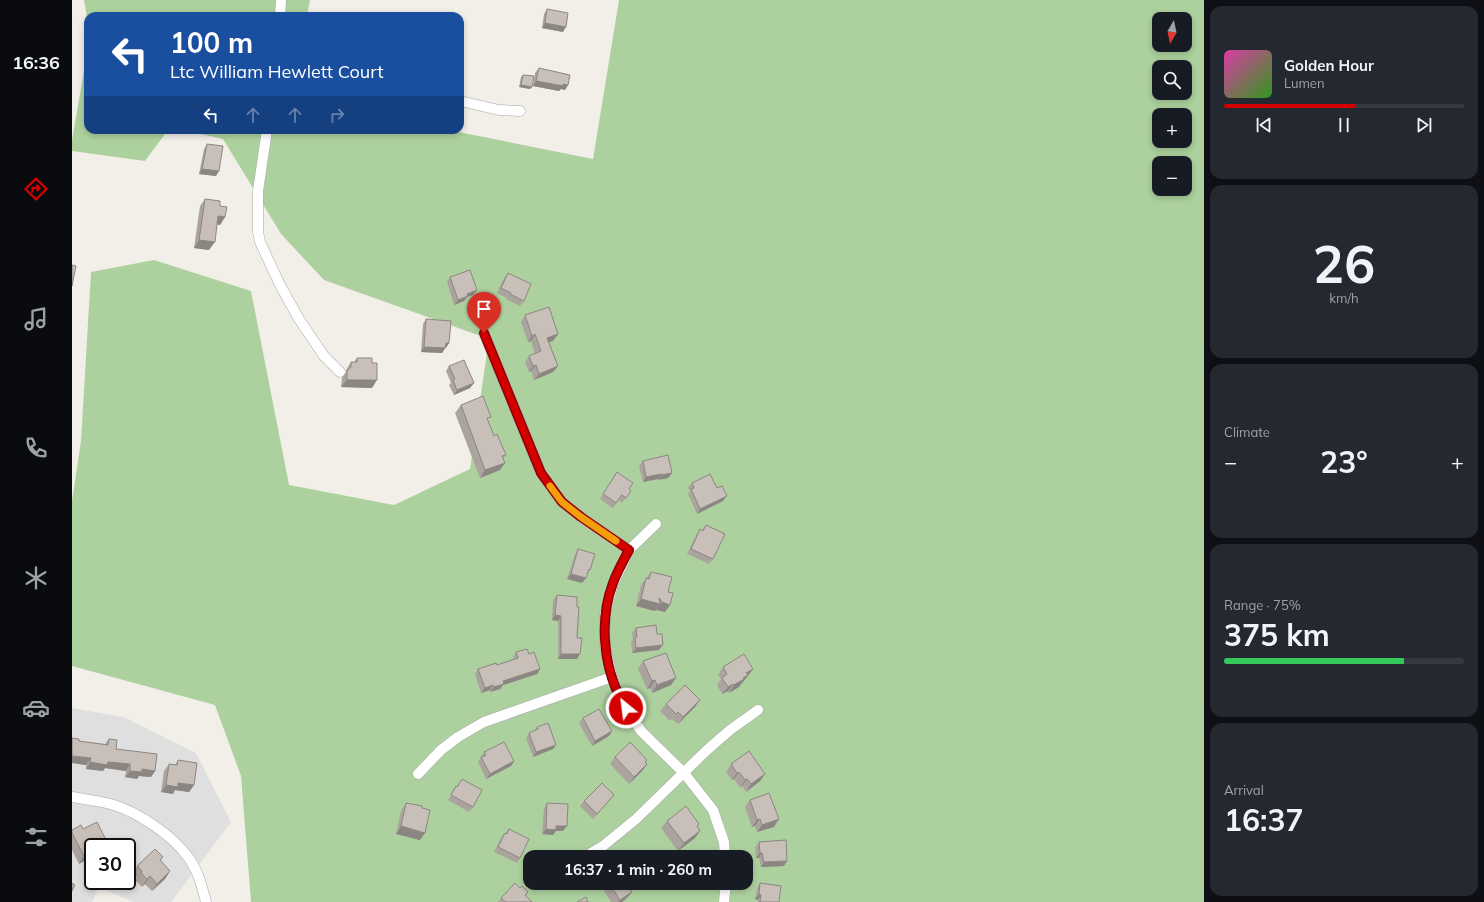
<!DOCTYPE html>
<meta charset="utf-8">
<style>
body{margin:0;font-family:Mulish,sans-serif;background:#242831;color:#f1f3f6;height:100vh;display:flex;flex-direction:column;font-size:15px;white-space:nowrap}
*{box-sizing:border-box;margin:0}
p{font-size:13px;color:#9ea1a6}
.icon{flex:none;width:22px;height:22px;fill:none;stroke:currentColor;stroke-width:2;stroke-linecap:round;stroke-linejoin:round}
.map{position:relative;flex:1;overflow:hidden}
.panel{display:flex;flex-direction:column;gap:6px;padding:6px;background:#0d0f14;width:280px}
.panel>*{flex:none}
.hud{position:absolute;left:12px;top:12px;width:380px;height:122px;border-radius:12px;box-shadow:0 2px 6px #0003;background:#1a4fa0;color:#fff;overflow:hidden}
.needle{width:26px;rotate:189deg}
.controls{position:absolute;left:1080px;top:12px;display:grid;gap:8px}
.controls a{display:grid;place-items:center;width:40px;height:40px;border-radius:8px;background:#171b24;box-shadow:0 2px 6px #0003;font-size:20px}
.speed{position:absolute;left:12px;top:838px;display:flex;gap:8px;font-size:20px;font-weight:700;text-align:center}
.speed>*{display:grid;place-content:center;width:52px;height:52px;border-radius:50%;background:#171b24;box-shadow:0 2px 6px #0003;line-height:1}
.speed .limit{border:2px solid #111;border-radius:6px;background:#fff;color:#111}
.pin{position:absolute;display:grid;place-items:center;width:34px;height:34px;color:#fff;margin:-41px -17px;border-radius:50% 50% 50% 0;rotate:-45deg;box-shadow:0 0 4px #0007}
.pin .icon{rotate:45deg}
.me{position:absolute;width:44px;margin:-22px;rotate:331deg;stroke-linejoin:round;filter:drop-shadow(0 0 3px #0008)}
.turn{display:flex;align-items:center;gap:14px;height:84px;padding:0 20px;font-size:18px}
.turn .icon{width:52px;height:52px;stroke-width:2.5}
.turn b{display:block;font-size:28px;line-height:34px}
.lanes{display:flex;align-items:center;height:38px;padding:0 20px;background:#0003;justify-content:center;gap:20px;direction:ltr}
.lanes .off{opacity:.35}
.big{font-size:30px;font-weight:700;line-height:1.1}
.panel .tile{flex:1;display:flex;flex-direction:column;justify-content:center;gap:6px;min-width:0;padding:0 14px;border-radius:12px;background:#242831}
.panel .dial{align-items:center;gap:0}
.dial b{font-size:52px;line-height:1}
.song{display:flex;align-items:center;gap:12px}
.cover{width:48px;height:48px;border-radius:6px;background:linear-gradient(135deg,hsl(320 70% 55%),hsl(110 70% 35%))}
.played{height:4px;border-radius:2px;background:linear-gradient(90deg,#d40000 55%,#363941 55%)}
.keys{display:flex;justify-content:space-around;direction:ltr}
.heat{display:flex;justify-content:space-between;align-items:center;font-size:22px;direction:ltr}
.charge{height:6px;border-radius:3px;background:linear-gradient(90deg,#34c759 75%,#363941 0)}
.trip{position:absolute;left:451px;top:850px;width:230px;height:40px;border-radius:12px;background:#171b24;box-shadow:0 2px 6px #0003;font-weight:700;line-height:40px;text-align:center}
main{display:flex;flex:1;min-height:0}
.tabs{display:flex;flex-direction:column;width:72px;justify-content:space-around;align-items:center;background:#090b0e;color:#9ea1a6}
.tabs .icon{width:28px;height:28px}
.tabs .on{color:#d40000}
.tabs b{font-size:18px;color:#f1f3f6}
.map>svg:first-child{display:block}
</style>
<main>
<nav class="tabs">
<b>16:36</b>
<svg class="icon on" aria-label="directions" viewBox="0 0 24 24"><path d="M12 3l9 9-9 9-9-9zM9 14v-3h6M13 9l2 2-2 2"/></svg>
<svg class="icon" aria-label="music" viewBox="0 0 24 24"><path d="M9 18V5l10-2v13"/><circle cx="6" cy="18" r="3"/><circle cx="16" cy="16" r="3"/></svg>
<svg class="icon" aria-label="phone" viewBox="0 0 24 24"><path d="M5 4h4l2 5-3 2q2 4 5 5l2-3 5 2v4C11 20 4 13 5 4z"/></svg>
<svg class="icon" aria-label="climate" viewBox="0 0 24 24"><path d="M12 3v18M4 7l16 10M4 17L20 7"/></svg>
<svg class="icon" aria-label="car" viewBox="0 0 24 24"><path d="M5 17H2v-5l4-1 3-4h7l3 4 3 1v5h-3M9 17h6M6 11h13"/><circle cx="7" cy="17" r="2"/><circle cx="17" cy="17" r="2"/></svg>
<svg class="icon" aria-label="filters" viewBox="0 0 24 24"><path d="M4 7h16M4 17h16"/><circle cx="9" cy="7" r="2"/><circle cx="15" cy="17" r="2"/></svg>
</nav>
<div class="map">
<svg width="1132" height="902" viewBox="0 0 1132 902">
<rect width="100%" height="100%" fill="#f2efe9"/>
<path fill="#e0dfdf" fill-rule="evenodd" d="M 0,708 L 51,717 L 124,753 L 159,822 L 99,902 L 61,902 L 27,887 L 20,902 L 0,902 ZM 21,847 L 55,847 L 55,881 L 21,881 Z"/>
<g fill="#add19e" fill-rule="evenodd">
<polygon points="12,0 238,0 235,16 16,16 16,23"/>
<path d="M 547,0 L 1132,0 L 1132,902 L 179,902 L 169,776 L 143,705 L 0,666 L 0,501 L 9,441 L 19,272 L 82,260 L 179,291 L 217,485 L 322,505 L 398,469 L 417,339 L 252,280 L 209,234 L 151,139 L 111,130 L 377,130 L 521,159 ZM 1087,19 L 1113,19 L 1113,45 L 1087,45 ZM 1087,67 L 1113,67 L 1113,93 L 1087,93 ZM 1087,115 L 1113,115 L 1113,141 L 1087,141 ZM 1087,163 L 1113,163 L 1113,189 L 1087,189 ZM 458,857 L 674,857 L 674,883 L 458,883 Z"/>
<polygon points="16,48 16,130 96,130 73,161 0,151 0,140"/>
</g>
<g fill="none" stroke-linecap="round" stroke-linejoin="round">
<g stroke="#a9a9a9" stroke-width="11">
<g id="minor">
<polyline points="208,16 209,0"/>
<polyline points="388,101 427,110 448,111"/>
<polyline points="195,130 186,191 186,232 188,242 208,285 227,319 252,356 268,372"/>
<polyline points="412,333 469,473 490,502 509,517 557,550"/>
<polyline points="584,524 557,550 541,584 533,614 533,646 540,677 547,697 569,731 612,773 641,810 652,842 653,857"/>
<polyline points="346,774 369,750 386,737 412,722 540,677"/>
<path d="M 0,797 C 14,800 29,801 42,805 C 67,813 100,835 116,857 C 126,870 130,887 134,902"/>
<polyline points="512,857 531,846 564,819 635,750 658,730 686,710"/>
<polyline points="652,902 654,883"/>
</g>
</g>
<use href="#minor" stroke="#fff" stroke-width="10"/>
</g>
<g fill="#aba49e">
<polygon points="475,9 491,32 470,28 472,14"/>
<polygon points="467,68 496,85 493,90 489,89 487,91 461,86 463,73"/>
<polygon points="451,75 458,89 447,87 449,77"/>
<polygon points="135,144 144,176 127,174 132,149"/>
<polygon points="133,199 148,206 153,217 148,225 145,224 137,250 122,248 128,206"/>
<polygon points="436,273 452,301 448,306 434,299 435,298 425,293 432,278"/>
<polygon points="378,277 405,290 401,295 395,297 392,301 382,305 375,282"/>
<polygon points="453,315 486,334 481,341 477,342 486,366 481,372 462,380 459,371 457,372 453,362 457,356 463,354 459,341 456,342 449,322"/>
<polygon points="354,319 377,343 370,353 349,352 351,324"/>
<polygon points="285,358 300,363 300,388 269,387 270,378 274,372 274,370 279,362 282,362"/>
<polygon points="377,366 402,383 398,388 382,395 377,385 379,383 374,371"/>
<polygon points="389,405 422,436 434,455 431,458 428,470 408,478 383,413"/>
<polygon points="571,461 600,473 596,478 586,480 586,479 571,482 567,466"/>
<polygon points="545,472 557,489 559,491 550,503 547,500 541,508 528,499"/>
<polygon points="620,483 651,501 625,514 616,494 618,491 616,488"/>
<polygon points="634,525 641,559 637,564 615,554 625,534 628,529 630,530"/>
<polygon points="506,549 518,570 510,583 495,579 503,554"/>
<polygon points="579,572 596,592 598,605 593,612 584,609 583,611 564,606 569,585"/>
<polygon points="485,595 505,607 505,659 486,659 486,621 480,620 481,600"/>
<polygon points="564,628 587,650 560,653 559,642 561,640 560,633"/>
<polygon points="444,652 457,654 468,669 465,674 431,685 428,689 418,692 418,690 409,693 403,674 406,669 425,665 442,659 441,657"/>
<polygon points="571,661 599,685 580,693 578,688 575,689 566,669"/>
<polygon points="651,667 681,669 671,682 669,684 667,687 657,693 656,691 650,694 645,685 649,679 646,675"/>
<polygon points="628,700 622,708 606,724 600,719 598,721 588,711 594,704"/>
<polygon points="511,718 540,731 537,736 520,746 507,723"/>
<polygon points="465,727 481,749 461,757 454,738 457,733 463,730"/>
<polygon points="0,738 7,741 33,744 37,739 44,749 83,771 79,777 67,776 65,779 53,777 54,771 33,768 31,771 14,769 14,765 0,763"/>
<polygon points="412,752 442,761 439,766 414,779 406,762"/>
<polygon points="543,757 574,762 575,764 570,771 557,784 538,764"/>
<polygon points="106,760 122,785 117,792 103,790 101,794 89,792 92,771 97,764 103,765"/>
<polygon points="659,764 693,774 688,781 674,792 670,786 668,788 662,779 660,780 654,772"/>
<polygon points="390,779 401,807 397,812 376,800 381,791 384,786 385,787"/>
<polygon points="542,795 538,800 521,819 508,806 512,801"/>
<polygon points="678,800 702,827 685,832 683,826 680,827 673,807"/>
<polygon points="334,803 348,840 324,834 329,811"/>
<polygon points="475,803 491,831 484,831 481,835 470,834 472,808"/>
<polygon points="595,821 625,827 628,831 623,838 606,851 589,828"/>
<polygon points="11,829 36,844 33,847 21,847 7,864 0,850 0,830"/>
<polygon points="437,829 448,858 445,863 422,852 429,838 433,833 434,833"/>
<polygon points="687,842 712,866 689,867 687,858 684,858 683,847"/>
<polygon points="91,857 88,861 98,871 93,879 80,891 73,884 70,887 63,880 65,878 60,874 65,866"/>
<polygon points="527,883 563,883 558,889 560,892 554,899 550,902 539,902"/>
<polygon points="688,883 707,902 686,902 686,900 683,899 685,888"/>
<polygon points="448,888 456,892 454,896 460,902 426,902 429,898"/>
</g>
<g fill="#8b8681">
<polygon points="473,23 494,27 491,32 470,28"/>
<polygon points="464,81 491,84 496,85 493,90 489,89 487,91 461,86"/>
<polygon points="449,85 460,87 458,89 447,87"/>
<polygon points="130,169 147,171 144,176 127,174"/>
<polygon points="146,216 153,217 148,225 141,224"/>
<polygon points="127,240 143,242 137,250 122,248"/>
<polygon points="405,290 401,295 395,297 392,301 382,305 386,300 395,294"/>
<polygon points="463,334 459,341 456,342 460,336"/>
<polygon points="486,334 481,341 470,344 475,338"/>
<polygon points="374,343 377,343 374,348"/>
<polygon points="352,347 373,348 370,353 349,352"/>
<polygon points="464,365 459,371 457,372 461,366"/>
<polygon points="486,366 481,372 462,380 467,374"/>
<polygon points="275,380 305,380 300,388 269,387"/>
<polygon points="402,383 398,388 382,395 385,390"/>
<polygon points="433,463 428,470 408,478 413,470"/>
<polygon points="600,473 596,478 586,480 590,475"/>
<polygon points="590,474 586,479 571,482 574,477"/>
<polygon points="655,496 651,501 625,514 628,509"/>
<polygon points="499,574 514,578 510,583 495,579"/>
<polygon points="569,599 588,604 583,611 564,606"/>
<polygon points="590,602 598,605 593,612 584,610"/>
<polygon points="483,615 489,616 486,621 480,620"/>
<polygon points="591,645 587,650 560,653 564,648"/>
<polygon points="489,654 508,654 505,659 486,659"/>
<polygon points="468,669 465,674 431,685 428,689 418,692 422,687 431,681"/>
<polygon points="681,669 671,682 669,684 667,687 657,693 662,685 674,673"/>
<polygon points="604,678 599,685 580,693 585,685"/>
<polygon points="583,680 578,688 575,689 580,681"/>
<polygon points="661,684 656,691 650,694 656,687"/>
<polygon points="421,685 418,690 409,693 413,688"/>
<polygon points="628,700 622,708 606,724 611,717"/>
<polygon points="540,731 537,736 520,746 523,741"/>
<polygon points="484,745 481,749 461,757 464,752"/>
<polygon points="0,756 19,758 14,765 0,763"/>
<polygon points="442,761 439,766 414,779 418,774"/>
<polygon points="18,762 36,762 58,764 54,771 33,768 31,771 14,769"/>
<polygon points="575,764 570,771 557,784 562,777"/>
<polygon points="70,769 83,771 79,777 67,776 65,779 53,777 58,771"/>
<polygon points="667,772 662,779 660,780 665,773"/>
<polygon points="693,774 688,781 674,792 679,784"/>
<polygon points="675,779 670,786 668,788 673,780"/>
<polygon points="106,783 122,785 117,792 103,790 101,794 89,792 94,785"/>
<polygon points="688,819 683,826 680,827 685,820"/>
<polygon points="707,819 702,827 685,832 690,825"/>
<polygon points="329,826 353,833 348,840 324,834"/>
<polygon points="484,826 495,826 491,831 484,831 481,835 470,834 474,829"/>
<polygon points="628,831 623,838 606,851 612,843"/>
<polygon points="21,852 21,856 7,864 12,856"/>
<polygon points="688,853 690,853 687,858 684,858"/>
<polygon points="715,861 712,866 689,867 692,862"/>
<polygon points="98,871 93,879 80,891 85,884"/>
<polygon points="78,876 73,884 70,887 75,879"/>
<polygon points="561,883 563,883 559,888 551,894 556,886"/>
<polygon points="598,883 626,883 623,887 596,886"/>
<polygon points="560,892 554,899 550,902 546,902 548,900"/>
<polygon points="687,894 689,895 686,900 683,899"/>
</g>
<g fill="#c7bfb8" stroke="#8b8681">
<polygon points="475,9 496,13 494,27 473,23"/>
<polygon points="467,68 498,75 496,85 491,84 491,86 464,81"/>
<polygon points="451,75 462,76 460,87 449,85"/>
<polygon points="135,144 151,146 147,171 130,169"/>
<polygon points="133,199 148,201 148,206 155,207 153,217 146,216 143,242 127,240"/>
<polygon points="0,265 4,266 0,286"/>
<polygon points="398,270 405,290 395,294 396,296 386,300 378,277"/>
<polygon points="436,273 459,284 452,301 438,294 439,293 429,288"/>
<polygon points="477,307 486,334 475,338 486,366 467,374 464,365 461,366 457,356 469,351 463,334 460,336 453,315"/>
<polygon points="354,319 379,321 377,343 374,343 373,348 352,347"/>
<polygon points="285,358 300,358 300,363 305,363 305,380 275,380 275,371 279,367 279,362 285,362"/>
<polygon points="392,360 402,383 385,390 381,380 383,379 377,366"/>
<polygon points="411,396 419,417 415,418 422,436 425,434 434,455 430,456 433,463 413,470 389,405"/>
<polygon points="596,455 600,473 590,475 590,474 574,477 571,461"/>
<polygon points="545,472 561,483 557,489 559,491 554,498 550,495 544,503 531,494"/>
<polygon points="638,474 645,488 650,486 655,496 628,509 619,489 622,488 620,483"/>
<polygon points="634,525 653,534 641,559 619,549 628,529 631,531"/>
<polygon points="506,549 523,554 518,570 517,569 514,578 499,574"/>
<polygon points="579,572 600,577 596,592 601,593 598,605 590,602 587,598 588,604 569,599 574,578 577,579"/>
<polygon points="485,595 505,597 505,607 507,607 505,638 510,638 508,654 489,654 489,616 483,615"/>
<polygon points="584,625 585,634 590,634 591,645 564,648 563,637 565,637 564,628"/>
<polygon points="455,649 457,654 462,652 468,669 431,681 432,684 422,687 421,685 413,688 406,669 424,663 425,665 446,658 444,652"/>
<polygon points="594,653 604,678 585,685 583,680 580,681 571,661"/>
<polygon points="672,654 681,669 674,673 676,675 671,678 672,679 662,685 661,684 656,687 650,678 655,674 651,667"/>
<polygon points="613,685 628,700 611,717 606,712 604,714 594,704"/>
<polygon points="527,709 540,731 523,741 511,718"/>
<polygon points="476,723 484,745 464,752 457,733 466,729 465,727"/>
<polygon points="0,738 7,739 7,741 36,745 37,739 45,740 44,749 85,754 83,771 70,769 70,772 58,771 58,764 36,762 35,765 18,762 19,758 0,756"/>
<polygon points="432,742 442,761 418,774 409,757 414,755 412,752"/>
<polygon points="558,742 575,760 573,762 575,764 562,777 543,757"/>
<polygon points="677,751 693,774 679,784 675,779 673,780 667,772 665,773 659,764"/>
<polygon points="106,760 125,763 122,785 106,783 106,787 94,785 97,764 105,765"/>
<polygon points="390,779 410,790 401,807 379,795 384,786 385,787"/>
<polygon points="530,783 542,795 525,814 512,801"/>
<polygon points="697,793 707,819 690,825 688,819 685,820 678,800"/>
<polygon points="334,803 350,806 350,808 358,810 353,833 329,826"/>
<polygon points="475,803 496,804 495,826 484,826 484,830 474,829"/>
<polygon points="614,806 627,824 625,826 628,831 612,843 595,821"/>
<polygon points="25,822 36,844 30,847 21,847 21,852 12,856 0,833 0,830 9,825 11,829"/>
<polygon points="437,829 457,839 448,858 426,847 433,833 435,834"/>
<polygon points="714,840 715,861 692,862 690,853 688,853 687,842"/>
<polygon points="83,849 91,857 88,860 98,871 85,884 78,876 75,879 69,873 70,871 65,866"/>
<polygon points="0,883 3,885 0,891"/>
<polygon points="443,883 448,888 450,886 456,892 453,895 460,902 434,902 429,898"/>
<polygon points="537,883 561,883 556,886 560,892 548,900"/>
<polygon points="688,883 709,886 707,902 688,902 689,895 687,894"/>
<polygon points="514,897 516,902 505,902"/>
</g>
<g fill="none" stroke-linecap="round" stroke-linejoin="round">
<g stroke="#8a0000" stroke-width="10">
<path id="route" d="M 412,333 L 469,473 L 490,502 L 509,517 L 557,550 C 551,561 545,572 541,583 C 526,623 532,673 554,708"/>
</g>
<use href="#route" stroke="#d40000" stroke-width="7"/>
<polyline stroke="#f59e0b" stroke-width="7" points="478,486 490,502 509,517 544,541"/>
</g>
</svg>
<div class="controls">
<a><svg class="needle" viewBox="-14 -14 28 28"><path d="M0-13l5 13h-10z" fill="#e53935"/><path d="M0 13l5-13h-10z" fill="#9ea1a6"/></svg></a>
<a><svg class="icon" aria-label="search" viewBox="0 0 24 24"><circle cx="10" cy="10" r="6"/><path d="M15 15l6 6"/></svg></a>
<a>+</a>
<a>−</a>
</div>
<div class="speed"><div class="limit">30</div></div>
<div class="pin" style="left:412px;top:333px;background:#d93025"><svg class="icon" aria-label="arrive" viewBox="0 0 24 24"><path d="M6 21V4h12l-3 4 3 4H6"/></svg></div>
<svg class="me" style="left:554px;top:708px" viewBox="-20 -20 40 40"><circle r="17" fill="#d40000" stroke="#fff" stroke-width="3"/><path d="M0-11L8 9 0 5-8 9z" fill="#fff"/></svg>
<div class="trip">16:37 · 1 min · 260 m</div>
<div class="hud">
<div class="turn"><svg class="icon" aria-label="left" viewBox="0 0 24 24"><path d="M17 20v-9H6M10 6l-5 5 5 5"/></svg><div><b>100 m</b>Ltc William Hewlett Court</div></div>
<div class="lanes"><svg class="icon" aria-label="left" viewBox="0 0 24 24"><path d="M17 20v-9H6M10 6l-5 5 5 5"/></svg><svg class="icon off" aria-label="ahead" viewBox="0 0 24 24"><path d="M12 20V5M6 11l6-6 6 6"/></svg><svg class="icon off" aria-label="ahead" viewBox="0 0 24 24"><path d="M12 20V5M6 11l6-6 6 6"/></svg><svg class="icon off" aria-label="right" viewBox="0 0 24 24"><path d="M7 20v-9h11M14 6l5 5-5 5"/></svg></div>
</div>
</div>
<section class="panel">
<div class="tile">
<div class="song"><i class="cover"></i><div><b>Golden Hour</b><p>Lumen</p></div></div>
<div class="played"></div>
<div class="keys"><svg class="icon" aria-label="previous" viewBox="0 0 24 24"><path d="M18 5L8 12l10 7zM5 5v14"/></svg><svg class="icon" aria-label="pause" viewBox="0 0 24 24"><path d="M8 5v14M16 5v14"/></svg><svg class="icon" aria-label="next" viewBox="0 0 24 24"><path d="M6 5l10 7-10 7zM19 5v14"/></svg></div>
</div>
<div class="tile dial"><b>26</b><p>km/h</p></div>
<div class="tile"><p>Climate</p>
<div class="heat"><a>−</a><b class="big">23°</b><a>+</a></div>
</div>
<div class="tile"><p>Range · 75%</p><b class="big">375 km</b><div class="charge"></div></div>
<div class="tile"><p>Arrival</p><b class="big">16:37</b></div>
</section>
</main>
